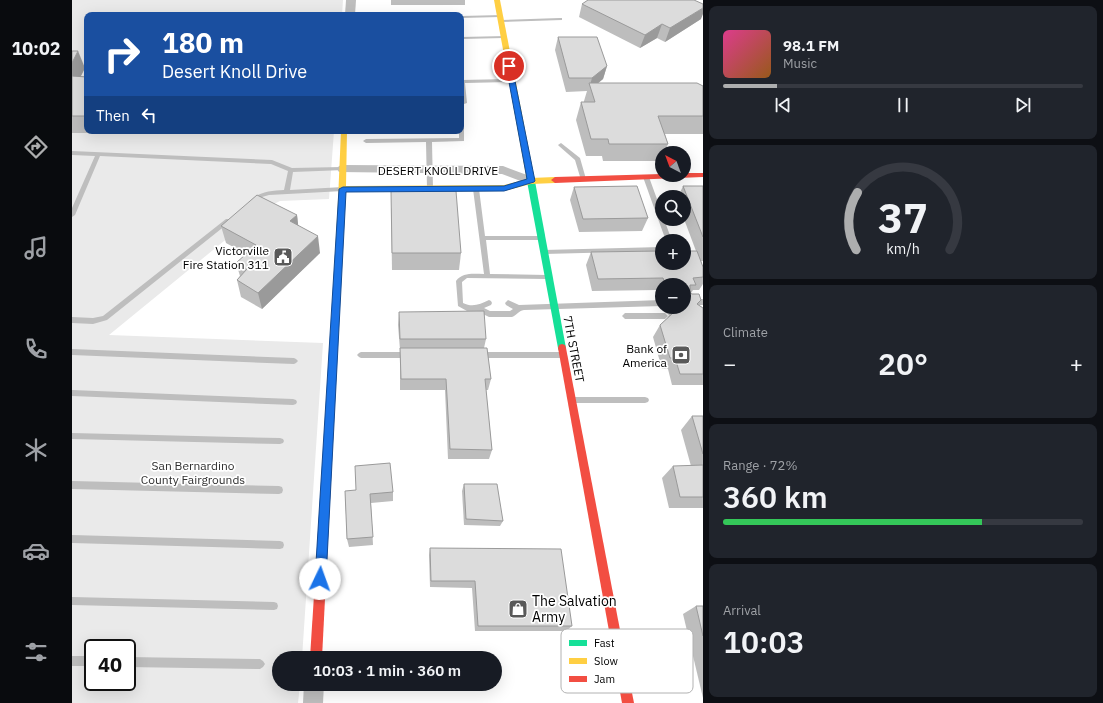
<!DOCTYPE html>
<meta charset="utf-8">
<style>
body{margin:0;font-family:"IBM Plex Sans",sans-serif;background:#20242c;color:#f1f3f6;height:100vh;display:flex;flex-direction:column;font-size:15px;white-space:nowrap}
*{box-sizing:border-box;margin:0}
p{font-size:13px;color:#9ea1a6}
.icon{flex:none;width:22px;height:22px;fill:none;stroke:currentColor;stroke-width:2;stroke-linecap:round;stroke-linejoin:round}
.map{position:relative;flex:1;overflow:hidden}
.details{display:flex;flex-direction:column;gap:6px;padding:6px;background:#0d0f14;width:400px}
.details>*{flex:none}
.guide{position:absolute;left:12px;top:12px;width:380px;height:122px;border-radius:8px;box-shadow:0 4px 16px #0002;background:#1a4fa0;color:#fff;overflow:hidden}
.needle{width:26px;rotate:319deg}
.controls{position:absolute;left:583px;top:146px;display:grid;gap:8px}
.controls a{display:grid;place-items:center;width:36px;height:36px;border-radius:50%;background:#171b24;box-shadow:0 4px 16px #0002;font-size:20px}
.speed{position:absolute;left:12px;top:639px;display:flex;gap:8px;font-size:20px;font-weight:700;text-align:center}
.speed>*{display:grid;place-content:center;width:52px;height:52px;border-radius:50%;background:#171b24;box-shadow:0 4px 16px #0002;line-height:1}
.speed .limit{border:2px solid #111;border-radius:6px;background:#fff;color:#111}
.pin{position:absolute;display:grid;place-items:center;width:34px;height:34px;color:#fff;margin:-17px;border:2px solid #fff;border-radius:50%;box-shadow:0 1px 4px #0007}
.me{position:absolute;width:44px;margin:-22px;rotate:3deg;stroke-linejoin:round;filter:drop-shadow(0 0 3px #0008)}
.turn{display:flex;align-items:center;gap:14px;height:84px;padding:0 12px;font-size:18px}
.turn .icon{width:52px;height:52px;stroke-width:2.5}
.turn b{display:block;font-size:28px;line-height:34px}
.then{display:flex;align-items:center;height:38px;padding:0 12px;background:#0003;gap:8px;font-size:15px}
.big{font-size:30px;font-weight:600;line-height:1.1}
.details .tile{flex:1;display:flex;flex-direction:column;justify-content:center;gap:6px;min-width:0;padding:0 14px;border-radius:8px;background:#20242c}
.details .dial{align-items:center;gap:0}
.dial svg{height:104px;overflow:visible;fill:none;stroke:#363941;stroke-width:7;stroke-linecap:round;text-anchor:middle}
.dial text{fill:#f1f3f6;stroke:none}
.song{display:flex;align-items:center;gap:12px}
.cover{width:48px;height:48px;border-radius:6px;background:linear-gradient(135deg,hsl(330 70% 55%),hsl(30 70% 35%))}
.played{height:4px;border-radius:2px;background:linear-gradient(90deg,#adaeaf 15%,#363941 15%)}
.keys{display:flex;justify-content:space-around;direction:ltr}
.heat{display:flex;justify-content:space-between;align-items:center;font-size:22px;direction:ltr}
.charge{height:6px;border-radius:3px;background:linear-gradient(90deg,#34c759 72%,#363941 0)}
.trip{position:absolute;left:200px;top:651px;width:230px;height:40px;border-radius:20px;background:#171b24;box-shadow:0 4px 16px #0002;font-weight:600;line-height:40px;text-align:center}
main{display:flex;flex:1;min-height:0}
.menu{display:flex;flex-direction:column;width:72px;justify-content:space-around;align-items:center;background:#090b0e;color:#9ea1a6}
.menu .icon{width:28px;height:28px}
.menu .current{color:#adaeaf}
.menu b{font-size:18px;color:#f1f3f6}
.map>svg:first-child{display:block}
</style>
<main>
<nav class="menu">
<b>10:02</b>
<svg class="icon current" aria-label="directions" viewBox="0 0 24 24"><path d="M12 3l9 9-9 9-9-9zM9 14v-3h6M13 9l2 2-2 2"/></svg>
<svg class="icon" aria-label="music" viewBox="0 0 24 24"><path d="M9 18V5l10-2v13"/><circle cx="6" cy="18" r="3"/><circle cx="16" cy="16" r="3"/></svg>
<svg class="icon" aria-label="phone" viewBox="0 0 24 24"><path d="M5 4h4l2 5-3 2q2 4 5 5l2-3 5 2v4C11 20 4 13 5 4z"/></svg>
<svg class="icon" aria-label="climate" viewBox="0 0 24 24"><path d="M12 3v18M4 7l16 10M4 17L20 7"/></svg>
<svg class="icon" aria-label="car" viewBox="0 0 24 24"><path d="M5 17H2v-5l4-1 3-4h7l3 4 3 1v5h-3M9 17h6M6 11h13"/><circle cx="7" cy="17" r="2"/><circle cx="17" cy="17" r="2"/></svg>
<svg class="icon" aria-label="filters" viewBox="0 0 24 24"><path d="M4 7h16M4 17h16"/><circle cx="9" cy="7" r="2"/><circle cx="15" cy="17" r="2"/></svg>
</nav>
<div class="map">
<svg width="631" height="703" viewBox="0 0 631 703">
<rect width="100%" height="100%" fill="#fff"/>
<path fill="#eaeaea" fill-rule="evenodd" d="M 0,0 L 271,0 L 270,15 L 15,15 L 15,131 L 262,131 L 257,199 L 208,201 L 190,210 L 37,335 L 251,343 L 230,658 L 207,658 L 207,684 L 228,684 L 226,703 L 0,703 ZM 21,648 L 55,648 L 55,682 L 21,682 Z"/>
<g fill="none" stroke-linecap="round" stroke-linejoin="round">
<g fill="#bebebe" fill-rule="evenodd">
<polygon points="430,15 430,16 428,17 389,18 389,16"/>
<polygon points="488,18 490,18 490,20 429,22 427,21 429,20"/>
<polygon points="434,36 434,37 432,38 389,39 389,37"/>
<polygon points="439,79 441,80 441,82 393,83 395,103 389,105 389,80"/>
<polygon points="389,122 392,124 392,141 360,142 361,189 358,191 355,189 354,142 294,143 291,141 294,139 387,138 387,131 389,131"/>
<polygon points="489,143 508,158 514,179 513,180 509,180 503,160 487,146 486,145"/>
<path d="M 0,151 L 200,160 L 220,168 L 270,167 L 272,168 L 272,170 L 221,172 L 218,190 L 271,187 L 274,189 L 271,191 L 197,195 L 190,197 L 181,203 L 178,201 C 187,191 200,191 212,190 L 216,171 L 199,164 L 28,156 L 3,215 L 0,217 L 0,208 L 23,156 L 0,155 Z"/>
<polygon points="574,175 577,177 590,213 590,219 592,219 600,241 594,241 571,177"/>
<path d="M 404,187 L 407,189 L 413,236 L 469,236 L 472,238 L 469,240 L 414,240 L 418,274 L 475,275 L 478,277 L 475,279 L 395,278 L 390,282 L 391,303 C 401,308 408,304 417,300 L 419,301 L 420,303 L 419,305 L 412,308 L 418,311 L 438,311 L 441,309 L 434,305 L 433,303 L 436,300 L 447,305 L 590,300 L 590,306 L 452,310 C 446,311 445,315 440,317 L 417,317 L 405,311 L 395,311 L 386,306 L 384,281 C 391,272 401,274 412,274 L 401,189 Z"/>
<polygon points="154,219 156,219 159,221 35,320 21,324 0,323 0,317 21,318 31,316"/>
<polygon points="590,247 590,251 472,254 469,252 472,250"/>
<rect x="612" y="299" width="19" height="6"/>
<polygon points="553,313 593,313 596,316 593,319 553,319 550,316"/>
<polygon points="0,349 222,358 224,359 226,361 224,363 222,364 0,355"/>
<polygon points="289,352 336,352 338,353 340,355 338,357 336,358 289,358 287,357 285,355 287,353"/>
<polygon points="407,352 488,352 490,353 492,355 490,357 488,358 407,358 405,357 403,355 405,353"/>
<polygon points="0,390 221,399 224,400 225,402 224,404 221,405 0,396"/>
<polygon points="501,397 573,397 576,398 577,400 576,402 573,403 501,403 498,402 497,400 498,398"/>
<polygon points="0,433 208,438 211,439 212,441 211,443 208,444 0,439"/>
<polygon points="0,481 207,486 210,487 211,490 210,493 207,494 0,489"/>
<polygon points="0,535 208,541 211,542 212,545 211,548 208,549 0,543"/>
<polygon points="0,597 202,602 205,603 206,606 205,609 202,610 0,605"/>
<rect x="0" y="656" width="21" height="10"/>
<polygon points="55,657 188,659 191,661 193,664 191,667 188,669 55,667"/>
</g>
<g fill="#bebebe" fill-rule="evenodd">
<polygon points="274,0 284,0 283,15 273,15"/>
<polygon points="271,165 431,166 463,178 465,181 463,184 459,185 430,174 267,172 265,169 267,166"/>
<polygon points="232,684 252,684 251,703 231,703"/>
</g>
<polygon fill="#16e098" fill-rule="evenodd" points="455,174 458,174 462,176 494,348 493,351 487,351 486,348 454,176"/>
<g fill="#ffcf43" fill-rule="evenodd">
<polygon points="422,0 428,0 462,176 458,178 454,176"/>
<polygon points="269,131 275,131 274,186 432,185 459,178 483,177 487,180 483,183 459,184 432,191 274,192 266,343 265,346 259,346 258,343 266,200"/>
</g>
<g fill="#f24e42" fill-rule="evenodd">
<polygon points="612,173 631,173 631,177 483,183 479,180 483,177 590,174 612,175"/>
<polygon points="262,339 265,340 266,343 250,658 238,658 258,343 259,340"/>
<polygon points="490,344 493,345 494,348 562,703 550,703 486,348 487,345"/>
</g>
</g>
<g fill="#bdbdbd">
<rect x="319" y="0" width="74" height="5"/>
<polygon points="510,4 629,19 593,42 585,38 568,48 507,17"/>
<polygon points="486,37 535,66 531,79 526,83 631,86 631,134 593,134 596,144 592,153 590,153 590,158 589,161 531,161 530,156 514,156 504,120 509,102 512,102 512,101 515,91 494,92 483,50"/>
<polygon points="0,51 13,68 9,76 15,77 15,131 21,131 20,133 0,133"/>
<polygon points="611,186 631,186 631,261 629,261 631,267 631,284 627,290 621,290 619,293 626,304 631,308 631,385 600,385 596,369 590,369 581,337 588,325 595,319 597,315 592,312 591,307 612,307 612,285 590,285 590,299 587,299 585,290 520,291 514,265 519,252 624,251 612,219 612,197 606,197"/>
<polygon points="502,187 576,218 570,231 507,232 498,200"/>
<polygon points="319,208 389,253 387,270 320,270"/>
<polygon points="225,215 226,225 248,253 190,309 169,297 165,280 168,276 164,263 174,254 154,243 149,226"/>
<polygon points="327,312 414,339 412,348 419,379 416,390 414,390 420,450 417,459 376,459 373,390 328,390 328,350 326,325"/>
<polygon points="620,416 631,416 631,508 597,508 590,478 601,466 619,466 609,430"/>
<polygon points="392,484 431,521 428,526 392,525 390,491"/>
<polygon points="273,491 321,492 321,501 299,503 301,545 277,547 275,539"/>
<polygon points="358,548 500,626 494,631 403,631 400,588 358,587 357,555"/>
<polygon points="624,606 631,606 631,698 611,614"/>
</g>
<g fill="#9a9a9a">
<polygon points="631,8 631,14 629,19 593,42 598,28"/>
<polygon points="590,24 585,38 568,48 573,35"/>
<polygon points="6,51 13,68 0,93 0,63"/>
<polygon points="535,66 531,79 519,89 518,85 520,78"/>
<polygon points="15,111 15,122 13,116"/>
<polygon points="225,215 227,232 218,221"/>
<polygon points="246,236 248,253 190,309 186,293"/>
</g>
<g fill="#dcdcdc" stroke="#9a9a9a">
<polygon points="516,0 622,0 631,4 631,8 598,28 590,24 573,35 510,4"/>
<polygon points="486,37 525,37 535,66 520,78 497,78"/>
<polygon points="0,51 6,51 0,63"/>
<polygon points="0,76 15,77 15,111 13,116 0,116"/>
<polygon points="517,83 625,83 631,86 631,116 586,116 596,144 537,144 536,139 519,139 509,102 523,102"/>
<polygon points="565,186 576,218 511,219 502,187"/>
<polygon points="611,186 631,186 631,237"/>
<polygon points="319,191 384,191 389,253 320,253"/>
<polygon points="185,195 225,215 218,221 246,236 186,293 165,280 175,269 164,263 184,245 149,226"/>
<polygon points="590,251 590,263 612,263 612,251 625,251 631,267 631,277 621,278 624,285 618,285 618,293 620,294 627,294 629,300 625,304 631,308 631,374 608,374 603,358 598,358 588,325 602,312 601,308 602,307 612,307 612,285 594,285 591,278 526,279 519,252"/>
<polygon points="412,311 414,339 328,339 327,312"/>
<polygon points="328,348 415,348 419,379 413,379 420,450 378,449 374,379 329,379"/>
<polygon points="620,416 631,416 631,454"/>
<polygon points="318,463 321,492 298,494 301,537 275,539 273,491 284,490 283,466"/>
<polygon points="631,465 631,497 608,497 601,466"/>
<polygon points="392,484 425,484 431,521 394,519"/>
<polygon points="358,548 489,549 500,626 406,626 403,581 359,581"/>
<polygon points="624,606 631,606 631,636"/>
</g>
<polygon fill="#1a73e8" stroke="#114b97" points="437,64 440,66 463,181 462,182 432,191 274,192 254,579 252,583 248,585 244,583 243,579 267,189 271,187 432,186 455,179 434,66"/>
<defs>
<g id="civic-square" transform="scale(1)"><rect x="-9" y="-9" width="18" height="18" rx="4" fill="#595959" stroke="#fff"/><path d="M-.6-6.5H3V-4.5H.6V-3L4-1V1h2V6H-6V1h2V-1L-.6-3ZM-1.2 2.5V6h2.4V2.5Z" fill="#fff"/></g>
<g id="bank-square" transform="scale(1)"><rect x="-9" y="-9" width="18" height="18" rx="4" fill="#595959" stroke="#fff"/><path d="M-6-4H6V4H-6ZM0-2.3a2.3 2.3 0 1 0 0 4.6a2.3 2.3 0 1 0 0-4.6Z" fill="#fff"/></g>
<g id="shop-square" transform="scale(1)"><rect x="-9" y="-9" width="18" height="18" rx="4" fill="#595959" stroke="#fff"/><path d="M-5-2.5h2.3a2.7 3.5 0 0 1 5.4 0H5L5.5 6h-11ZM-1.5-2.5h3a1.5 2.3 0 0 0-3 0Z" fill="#fff"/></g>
</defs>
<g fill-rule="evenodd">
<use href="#civic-square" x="211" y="257"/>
<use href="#bank-square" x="609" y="355"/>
<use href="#shop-square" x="446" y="609"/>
</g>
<g text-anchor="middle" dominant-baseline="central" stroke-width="3.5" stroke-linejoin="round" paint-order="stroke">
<g font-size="12" fill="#000" stroke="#fff">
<text x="366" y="170">DESERT KNOLL DRIVE</text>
<text transform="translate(502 349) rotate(79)">7TH STREET</text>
</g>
<g font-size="12" fill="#000" stroke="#fff" text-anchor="end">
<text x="197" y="250">Victorville<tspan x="197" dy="14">Fire Station 311</tspan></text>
<text x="595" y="348">Bank of<tspan x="595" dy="14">America</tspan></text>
</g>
<g font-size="12" fill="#2f2f2f" stroke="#fff">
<text x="121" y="465">San Bernardino<tspan x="121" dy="14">County Fairgrounds</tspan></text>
</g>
<g font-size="14" fill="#000" stroke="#fff" text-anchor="start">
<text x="460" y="601">The Salvation<tspan x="460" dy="16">Army</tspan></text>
</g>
</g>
<rect x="489" y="629" width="132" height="64" rx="6" fill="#fff" stroke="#b2b2b2" stroke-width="1"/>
<rect x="497" y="640" width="18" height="6" fill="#16e098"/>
<rect x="497" y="658" width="18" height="6" fill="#ffcf43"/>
<rect x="497" y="676" width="18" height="6" fill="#f24e42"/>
<g font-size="11" fill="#000">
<text x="522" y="647">Fast</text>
<text x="522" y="665">Slow</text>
<text x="522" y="683">Jam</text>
</g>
</svg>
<div class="controls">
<a><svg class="needle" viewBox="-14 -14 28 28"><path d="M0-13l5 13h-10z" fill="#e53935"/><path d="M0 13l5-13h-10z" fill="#9ea1a6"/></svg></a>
<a><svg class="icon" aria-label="search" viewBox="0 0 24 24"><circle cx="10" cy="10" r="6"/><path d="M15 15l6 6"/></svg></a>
<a>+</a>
<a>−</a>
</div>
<div class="speed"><div class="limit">40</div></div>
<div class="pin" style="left:437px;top:66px;background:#d93025"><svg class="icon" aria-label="arrive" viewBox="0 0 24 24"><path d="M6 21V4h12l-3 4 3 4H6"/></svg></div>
<svg class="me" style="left:248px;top:579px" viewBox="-20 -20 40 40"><circle r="19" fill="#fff"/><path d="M0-13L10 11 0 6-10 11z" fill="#1a73e8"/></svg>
<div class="trip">10:03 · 1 min · 360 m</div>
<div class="guide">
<div class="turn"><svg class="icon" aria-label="right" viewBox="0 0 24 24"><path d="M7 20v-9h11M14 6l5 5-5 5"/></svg><div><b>180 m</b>Desert Knoll Drive</div></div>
<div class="then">Then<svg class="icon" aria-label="left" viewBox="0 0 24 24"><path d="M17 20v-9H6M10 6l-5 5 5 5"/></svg></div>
</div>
</div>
<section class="details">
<div class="tile">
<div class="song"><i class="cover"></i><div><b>98.1 FM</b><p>Music</p></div></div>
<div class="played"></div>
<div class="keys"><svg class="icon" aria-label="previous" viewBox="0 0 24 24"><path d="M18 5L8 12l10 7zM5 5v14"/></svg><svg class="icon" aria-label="pause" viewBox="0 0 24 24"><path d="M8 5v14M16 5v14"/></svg><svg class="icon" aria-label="next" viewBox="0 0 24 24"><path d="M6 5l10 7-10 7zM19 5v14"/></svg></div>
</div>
<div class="tile dial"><svg viewBox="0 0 100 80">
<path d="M14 69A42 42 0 1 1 86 69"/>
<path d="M14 69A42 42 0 0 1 15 25" stroke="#adaeaf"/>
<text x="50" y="56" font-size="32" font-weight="700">37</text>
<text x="50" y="72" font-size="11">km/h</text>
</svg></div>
<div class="tile"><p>Climate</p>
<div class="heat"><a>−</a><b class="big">20°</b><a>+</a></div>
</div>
<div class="tile"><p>Range · 72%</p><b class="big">360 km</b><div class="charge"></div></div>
<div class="tile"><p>Arrival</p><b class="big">10:03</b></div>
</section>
</main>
